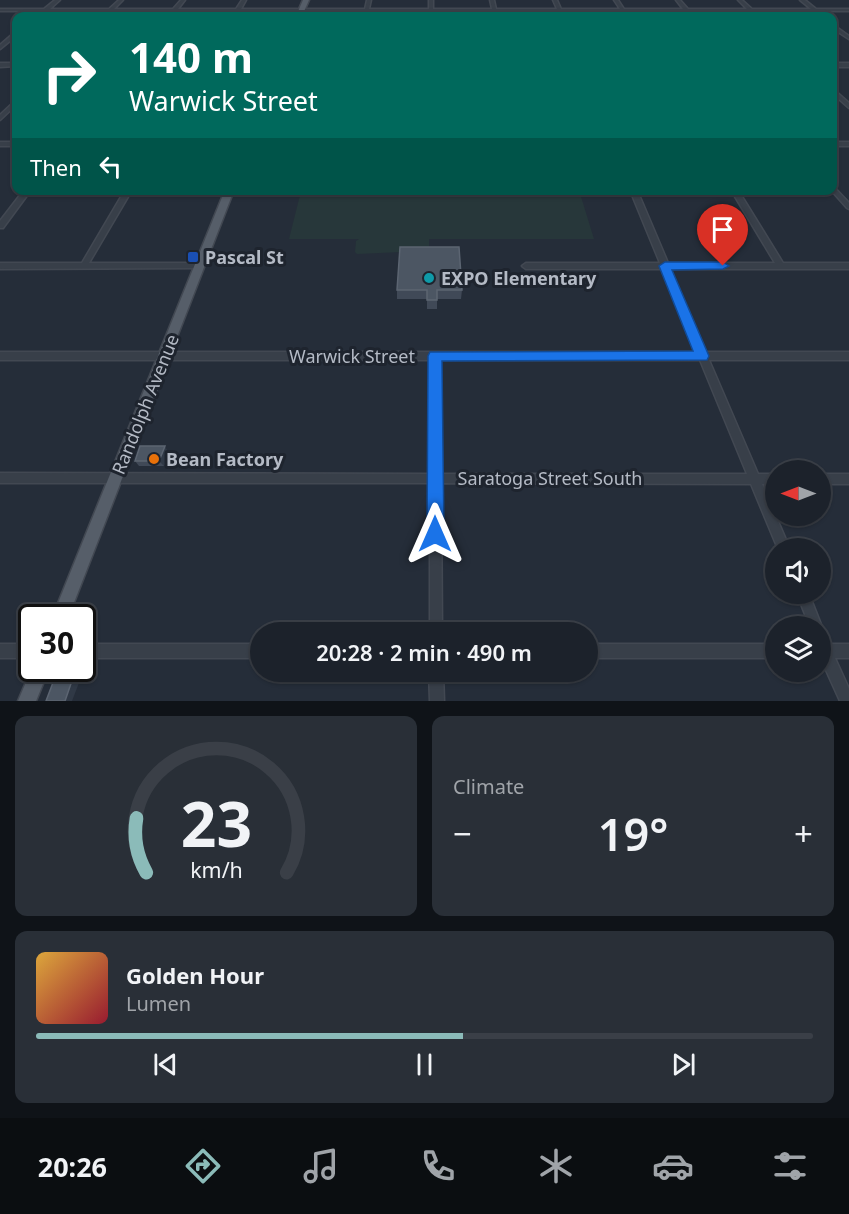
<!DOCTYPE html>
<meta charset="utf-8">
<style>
body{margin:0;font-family:"Noto Sans",sans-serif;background:#292f37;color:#f1f3f6;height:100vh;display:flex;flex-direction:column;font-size:22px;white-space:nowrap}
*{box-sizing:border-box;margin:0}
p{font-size:20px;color:#a0a4a9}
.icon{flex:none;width:33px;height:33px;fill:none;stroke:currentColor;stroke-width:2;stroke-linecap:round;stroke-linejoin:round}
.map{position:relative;height:701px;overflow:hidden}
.sheet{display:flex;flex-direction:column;gap:15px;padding:15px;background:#0f1318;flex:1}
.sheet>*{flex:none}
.banner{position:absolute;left:12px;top:12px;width:825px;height:183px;border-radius:12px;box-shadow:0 2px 4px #0004,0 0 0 2px #3a3f47;background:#00695c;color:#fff;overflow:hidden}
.needle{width:39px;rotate:270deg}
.tools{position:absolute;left:765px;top:460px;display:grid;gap:12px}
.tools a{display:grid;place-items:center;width:66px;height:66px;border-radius:50%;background:#1c222b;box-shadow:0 2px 4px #0004,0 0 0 2px #3a3f47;font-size:30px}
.speed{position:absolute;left:18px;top:604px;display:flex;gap:12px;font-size:30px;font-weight:700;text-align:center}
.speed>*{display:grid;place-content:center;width:78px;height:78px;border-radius:50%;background:#1c222b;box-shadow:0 2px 4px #0004,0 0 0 2px #3a3f47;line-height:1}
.speed .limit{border:3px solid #111;border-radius:9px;background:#fff;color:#111}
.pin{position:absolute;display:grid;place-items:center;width:51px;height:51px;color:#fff;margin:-62px -26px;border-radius:50% 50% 50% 0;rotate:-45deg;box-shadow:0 0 6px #0007}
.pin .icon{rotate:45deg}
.me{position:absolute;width:66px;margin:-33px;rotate:0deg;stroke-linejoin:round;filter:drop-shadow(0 0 4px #0008)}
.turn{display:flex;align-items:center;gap:21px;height:126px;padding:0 18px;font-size:27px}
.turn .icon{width:78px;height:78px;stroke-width:2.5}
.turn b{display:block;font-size:42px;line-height:51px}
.then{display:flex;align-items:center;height:57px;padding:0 18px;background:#0003;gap:12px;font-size:22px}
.big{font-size:45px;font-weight:600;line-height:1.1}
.sheet .tile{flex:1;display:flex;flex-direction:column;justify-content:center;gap:9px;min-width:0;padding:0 21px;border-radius:12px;background:#292f37}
.sheet .dial{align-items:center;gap:0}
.dial svg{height:156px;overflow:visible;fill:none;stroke:#3a3f47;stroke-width:7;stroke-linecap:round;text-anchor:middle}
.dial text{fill:#f1f3f6;stroke:none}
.song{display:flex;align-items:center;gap:18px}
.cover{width:72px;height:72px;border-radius:9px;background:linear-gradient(135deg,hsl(40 70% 55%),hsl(350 70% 35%))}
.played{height:6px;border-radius:3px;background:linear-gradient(90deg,#8bbbb9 55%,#3a3f47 55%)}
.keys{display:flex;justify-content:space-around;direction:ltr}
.heat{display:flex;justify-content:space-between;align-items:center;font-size:33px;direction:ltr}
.sheet .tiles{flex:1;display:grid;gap:15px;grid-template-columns:1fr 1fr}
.tile:last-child{grid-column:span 2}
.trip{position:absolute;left:250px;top:622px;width:348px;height:60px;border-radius:30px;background:#1c222b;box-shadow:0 2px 4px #0004,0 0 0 2px #3a3f47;font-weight:600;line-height:60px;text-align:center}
.dock{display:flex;height:96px;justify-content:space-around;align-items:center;background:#0b0e11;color:#a0a4a9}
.dock .icon{width:42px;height:42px}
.dock .selected{color:#8bbbb9}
.dock b{font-size:27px;color:#f1f3f6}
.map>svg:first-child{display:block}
</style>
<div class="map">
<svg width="849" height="701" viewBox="0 0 849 701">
<rect width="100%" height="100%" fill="#252d39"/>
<polygon fill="#27373a" points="579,190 594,239 429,239 429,248 424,251 357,254 355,252 356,241 359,239 289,239 301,191"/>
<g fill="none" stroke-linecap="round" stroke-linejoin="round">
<g stroke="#424852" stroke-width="3">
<g id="minor">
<polygon points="55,0 60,0 50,9 109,9 119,0 123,0 114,9 173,9 181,0 185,0 178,9 236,9 242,0 246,0 241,9 365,9 367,0 371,0 369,9 429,9 429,0 433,0 433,9 492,9 490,0 494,0 496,9 557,9 553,0 557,0 561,9 620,9 614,0 618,0 624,9 683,9 676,0 680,0 688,9 747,9 738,0 742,0 752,9 811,9 800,0 805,0 816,9 849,9 849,11 820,11 825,16 821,16 814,11 755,11 759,16 755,16 749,11 690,11 694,16 690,16 686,11 626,11 629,16 625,16 622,11 562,11 564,16 560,16 558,11 497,11 498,16 494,16 493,11 433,11 433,16 429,16 429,11 368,11 367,16 363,16 364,11 239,11 236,16 232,16 235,11 175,11 171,16 167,16 171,11 112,11 106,16 102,16 106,11 47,11 40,16 36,16 41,11 0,11 0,9 44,9"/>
<polygon points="832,24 849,36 849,39 832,28"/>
<polygon points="14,33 16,33 16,36 0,49 0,45"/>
<polygon points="0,63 16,63 16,66 0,67"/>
<rect x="832" y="63" width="17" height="4"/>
<polygon points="832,88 849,103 849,108 832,93"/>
<polygon points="16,100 16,105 0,120 0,115"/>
<rect x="0" y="142" width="16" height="4"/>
<rect x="832" y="142" width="17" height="4"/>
<polygon points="832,185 849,203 849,209 847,208 831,190"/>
<polygon points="24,190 31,190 3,228 0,228 0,221"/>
<polygon points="125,190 132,190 89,263 200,263 204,266 203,268 0,269 0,263 82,263"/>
<path d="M 630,190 L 637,190 L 668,263 L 775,263 L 731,190 L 738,190 L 783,263 L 849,263 L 849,269 L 670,269 L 706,352 L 849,352 L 849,360 L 709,360 L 758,474 L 776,474 L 776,484 L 762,484 L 790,549 L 778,549 L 751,484 L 441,483 L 442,633 L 430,633 L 430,483 L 0,483 L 0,473 L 430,474 L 430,360 L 0,360 L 0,352 L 697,352 L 662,269 L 526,269 L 522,266 L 526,263 L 660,263 ZM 440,360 L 700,360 L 747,474 L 441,474 Z"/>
<rect x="820" y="474" width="29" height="10"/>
<polygon points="797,594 809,594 822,627 821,631 825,632 830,644 849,644 849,658 835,658 849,689 849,701 840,701 820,657 820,627 810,627"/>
<rect x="0" y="644" width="32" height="14"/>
<rect x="82" y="644" width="179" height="14"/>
<rect x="588" y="644" width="188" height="14"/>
<polygon points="429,672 443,672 444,701 430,701"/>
</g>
</g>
<g stroke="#424852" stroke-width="3">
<g id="major">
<polygon points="303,0 309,0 302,16 296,16"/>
<polygon points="225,190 234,190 68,618 52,618"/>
<polygon points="32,668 49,669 36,701 18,701"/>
</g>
</g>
<use href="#minor" fill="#383f49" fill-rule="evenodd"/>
<use href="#major" fill="#565e69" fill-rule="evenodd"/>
</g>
<g fill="#404957">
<polygon points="397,290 462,290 461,299 437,299 437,309 427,309 427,299 397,299"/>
<polygon points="168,452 164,466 139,466 135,461"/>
</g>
<g fill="#303946">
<polygon points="165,446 168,452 164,466 159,461"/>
<polygon points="75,672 82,675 72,701 65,701"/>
</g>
<g fill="#4c5663" stroke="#5c6572" stroke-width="1.5">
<polygon points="400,247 459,247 462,290 437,290 437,300 427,300 427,290 397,290"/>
<polygon points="140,446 165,446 159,461 135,461"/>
<polygon points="57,672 75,672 65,701 46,701"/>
</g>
<polygon fill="#1a73e8" stroke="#114b97" stroke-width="1.5" points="665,262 723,262 729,266 723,269 672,270 709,356 707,360 442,361 444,534 442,540 435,543 429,540 427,534 428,356 430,352 693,351 659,266"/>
<rect fill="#1a4fb4" stroke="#1e242e" stroke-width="2" x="187" y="251" width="12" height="12" rx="3"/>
<circle fill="#0f9aa8" stroke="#1e242e" stroke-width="2" cx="429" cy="278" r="6"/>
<circle fill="#e8710a" stroke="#1e242e" stroke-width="2" cx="154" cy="459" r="6"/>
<g text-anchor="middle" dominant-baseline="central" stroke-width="6" stroke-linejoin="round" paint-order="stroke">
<g font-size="18" font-weight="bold" fill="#b4bac5" stroke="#1e242e" text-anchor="start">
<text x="205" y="257">Pascal St</text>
<text x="441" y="278">EXPO Elementary</text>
<text x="166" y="459">Bean Factory</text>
</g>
<g font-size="18" fill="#b4bac5" stroke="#1e242e">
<text x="352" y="356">Warwick Street</text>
<text transform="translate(145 404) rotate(-68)">Randolph Avenue</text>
<text x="550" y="478">Saratoga Street South</text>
</g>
</g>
</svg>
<div class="tools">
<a><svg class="needle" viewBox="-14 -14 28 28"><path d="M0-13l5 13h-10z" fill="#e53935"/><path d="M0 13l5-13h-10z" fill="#a0a4a9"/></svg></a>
<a><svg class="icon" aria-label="sound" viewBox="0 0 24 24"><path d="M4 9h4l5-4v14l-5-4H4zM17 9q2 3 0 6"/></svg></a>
<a><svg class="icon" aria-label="layers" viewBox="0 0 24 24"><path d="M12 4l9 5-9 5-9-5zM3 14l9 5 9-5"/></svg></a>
</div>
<div class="speed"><div class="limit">30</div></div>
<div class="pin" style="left:723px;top:266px;background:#d93025"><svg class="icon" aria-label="arrive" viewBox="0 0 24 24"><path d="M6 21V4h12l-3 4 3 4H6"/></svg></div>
<svg class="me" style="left:435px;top:534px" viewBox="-20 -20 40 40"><path d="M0-17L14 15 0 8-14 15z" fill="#1a73e8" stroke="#fff" stroke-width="4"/></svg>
<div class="trip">20:28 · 2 min · 490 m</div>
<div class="banner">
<div class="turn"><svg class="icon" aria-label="right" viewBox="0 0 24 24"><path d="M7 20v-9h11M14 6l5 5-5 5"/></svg><div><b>140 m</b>Warwick Street</div></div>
<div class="then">Then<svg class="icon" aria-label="left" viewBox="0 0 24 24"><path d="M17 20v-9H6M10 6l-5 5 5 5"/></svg></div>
</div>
</div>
<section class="sheet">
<div class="tiles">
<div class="tile dial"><svg viewBox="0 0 100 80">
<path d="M14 69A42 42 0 1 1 86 69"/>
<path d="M14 69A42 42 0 0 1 9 41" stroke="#8bbbb9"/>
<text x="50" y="56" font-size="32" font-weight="700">23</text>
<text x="50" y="72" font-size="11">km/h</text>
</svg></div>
<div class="tile"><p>Climate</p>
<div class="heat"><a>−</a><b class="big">19°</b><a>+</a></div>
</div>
<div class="tile">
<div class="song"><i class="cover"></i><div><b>Golden Hour</b><p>Lumen</p></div></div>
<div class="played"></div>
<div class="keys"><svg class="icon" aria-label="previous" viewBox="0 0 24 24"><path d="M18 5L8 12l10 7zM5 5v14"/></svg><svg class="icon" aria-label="pause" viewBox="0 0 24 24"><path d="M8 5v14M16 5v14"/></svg><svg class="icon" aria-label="next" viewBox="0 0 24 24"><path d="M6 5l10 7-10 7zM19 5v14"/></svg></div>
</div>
</div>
</section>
<nav class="dock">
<b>20:26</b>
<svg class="icon selected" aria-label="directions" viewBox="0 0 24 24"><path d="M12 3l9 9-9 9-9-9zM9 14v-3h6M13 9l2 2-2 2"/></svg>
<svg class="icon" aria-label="music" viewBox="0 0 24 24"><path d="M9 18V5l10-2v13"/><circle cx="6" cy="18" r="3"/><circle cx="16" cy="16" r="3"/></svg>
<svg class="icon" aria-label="phone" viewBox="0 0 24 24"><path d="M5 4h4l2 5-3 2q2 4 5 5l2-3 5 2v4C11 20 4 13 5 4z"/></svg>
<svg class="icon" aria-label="climate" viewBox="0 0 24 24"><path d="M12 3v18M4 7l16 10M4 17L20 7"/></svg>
<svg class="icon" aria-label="car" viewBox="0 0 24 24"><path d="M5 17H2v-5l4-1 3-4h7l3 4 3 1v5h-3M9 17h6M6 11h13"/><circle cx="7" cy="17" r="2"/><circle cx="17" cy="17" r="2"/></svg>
<svg class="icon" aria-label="filters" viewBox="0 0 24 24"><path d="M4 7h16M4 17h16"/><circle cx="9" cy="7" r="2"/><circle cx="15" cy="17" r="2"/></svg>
</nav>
